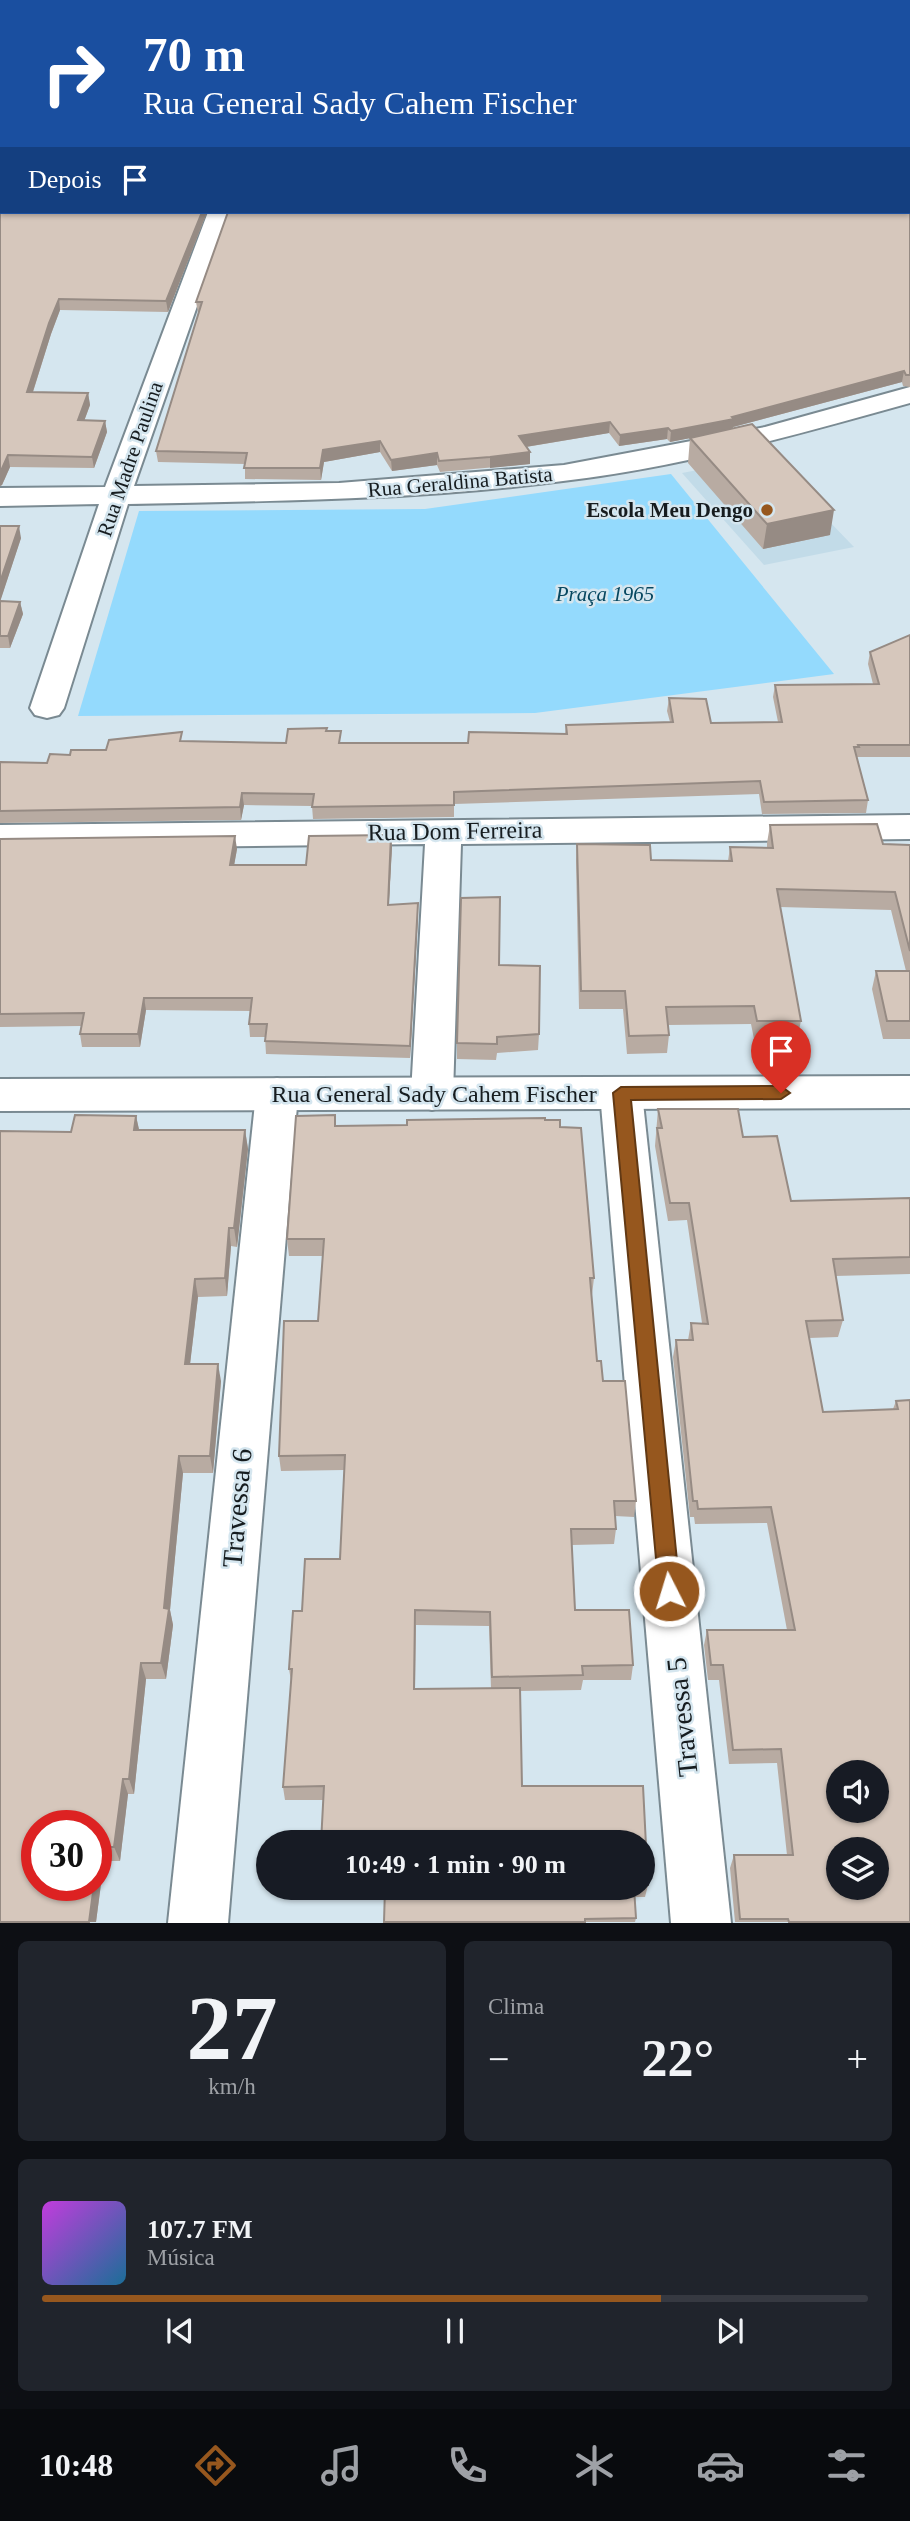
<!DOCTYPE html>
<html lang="pt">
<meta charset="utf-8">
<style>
body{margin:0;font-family:Georgia,serif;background:#20242c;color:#f1f3f6;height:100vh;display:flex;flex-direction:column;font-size:26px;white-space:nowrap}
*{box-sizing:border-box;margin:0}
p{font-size:23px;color:#9ea1a6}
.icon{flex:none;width:38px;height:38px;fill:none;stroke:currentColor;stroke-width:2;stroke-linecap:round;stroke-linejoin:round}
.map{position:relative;height:1923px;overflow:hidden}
.drawer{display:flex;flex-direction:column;gap:18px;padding:18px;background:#0d0f14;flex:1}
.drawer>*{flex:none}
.top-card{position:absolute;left:0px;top:0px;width:910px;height:214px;box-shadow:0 2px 5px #0004;background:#1a4fa0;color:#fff;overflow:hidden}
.buttons{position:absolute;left:826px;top:1760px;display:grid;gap:14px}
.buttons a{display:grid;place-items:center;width:63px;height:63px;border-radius:50%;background:#171b24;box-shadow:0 2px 5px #0004;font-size:35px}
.speed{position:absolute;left:21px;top:1810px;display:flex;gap:14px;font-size:35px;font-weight:700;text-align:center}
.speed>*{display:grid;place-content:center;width:91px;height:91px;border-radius:50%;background:#171b24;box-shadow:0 2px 5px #0004;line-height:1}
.speed .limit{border:10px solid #d22;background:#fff;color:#111}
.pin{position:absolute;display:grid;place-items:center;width:60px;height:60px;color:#fff;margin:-72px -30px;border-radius:50% 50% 50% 0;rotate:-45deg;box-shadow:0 0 7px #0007}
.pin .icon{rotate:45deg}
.me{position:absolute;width:77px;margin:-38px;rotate:355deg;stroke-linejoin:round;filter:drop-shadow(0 0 5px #0008)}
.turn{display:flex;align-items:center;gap:24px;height:147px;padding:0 28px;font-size:32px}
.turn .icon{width:91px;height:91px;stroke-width:2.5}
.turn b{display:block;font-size:49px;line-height:60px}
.then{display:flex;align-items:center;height:66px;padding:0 28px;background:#0003;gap:14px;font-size:26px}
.big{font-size:52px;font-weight:600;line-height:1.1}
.drawer .widget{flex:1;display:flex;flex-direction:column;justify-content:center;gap:10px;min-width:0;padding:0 24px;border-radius:10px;background:#20242c}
.drawer .dial{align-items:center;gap:0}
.dial b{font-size:91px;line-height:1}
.song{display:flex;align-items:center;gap:21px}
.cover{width:84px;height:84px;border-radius:10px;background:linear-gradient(135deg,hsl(290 70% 55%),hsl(200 70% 35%))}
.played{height:7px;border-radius:4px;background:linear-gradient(90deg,#96571e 75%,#363941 75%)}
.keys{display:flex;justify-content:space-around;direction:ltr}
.heat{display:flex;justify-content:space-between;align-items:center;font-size:38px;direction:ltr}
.drawer .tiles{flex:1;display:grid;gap:18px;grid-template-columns:1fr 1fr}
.widget:last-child{grid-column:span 2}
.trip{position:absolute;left:256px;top:1830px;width:399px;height:70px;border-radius:35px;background:#171b24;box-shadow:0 2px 5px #0004;font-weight:600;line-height:70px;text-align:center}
.tabs{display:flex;height:112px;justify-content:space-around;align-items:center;background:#090b0e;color:#9ea1a6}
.tabs .icon{width:49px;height:49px}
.tabs .selected{color:#96571e}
.tabs b{font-size:32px;color:#f1f3f6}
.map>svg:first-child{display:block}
</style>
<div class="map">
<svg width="910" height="1923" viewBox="0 0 910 1923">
<rect width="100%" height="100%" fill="#d5e6ef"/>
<polygon fill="#c2dbe8" points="767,457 854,547 764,565 682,473"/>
<polygon fill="#94dafd" points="671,474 834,674 535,713 78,716 139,511 425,509"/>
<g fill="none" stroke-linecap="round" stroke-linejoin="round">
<g stroke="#7a8a92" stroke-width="4">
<g id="street">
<path d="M 208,212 L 230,212 L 134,486 L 339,483 L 564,465 L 765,427 L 910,387 L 910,403 C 796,435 681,467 563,481 C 419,500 273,501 128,504 L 64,708 L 59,715 L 47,718 L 35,715 L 30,708 L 99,504 L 0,506 L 0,488 L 105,487 Z"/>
<polygon points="910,815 910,839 461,844 453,1094 447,1105 432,1110 417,1105 411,1094 425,844 0,849 0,825"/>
<polygon points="621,1077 636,1082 642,1093 731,1923 671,1923 600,1093 606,1082"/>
<polygon points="277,1078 292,1083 298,1094 228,1923 168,1923 256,1094 262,1083"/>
</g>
</g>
<g stroke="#7a8a92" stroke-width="4">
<polygon id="secondary" points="910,1076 910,1108 0,1111 0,1079"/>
</g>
<use href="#street" fill="#fff" fill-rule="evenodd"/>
<use href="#secondary" fill="#fff" fill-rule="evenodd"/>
</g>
<g fill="#b8aba2" fill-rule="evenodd">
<polygon points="910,27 910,387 903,386 902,382 733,427 733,429 830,535 763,549 688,463 690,438 670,442 667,439 619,446 609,433 526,447 530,464 440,472 437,465 392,471 380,452 324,462 321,480 245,479 245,464 158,462 156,451 199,313 198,313 196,302"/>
<polygon points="2,150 2,212 207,212 168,312 60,310 51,334 33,392 88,393 90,405 84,421 105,421 107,432 94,468 10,467 2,485 0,486 0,193 1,193 1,185 0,186 0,151"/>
<polygon points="0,526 21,538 0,601 20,602 23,614 10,648 0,648"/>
<polygon points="910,635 910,757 857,757 868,800 866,813 762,814 759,794 454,804 454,817 313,819 312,806 244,805 241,820 0,823 0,762 47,763 70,755 183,742 286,743 327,728 327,731 341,743 468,743 565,734 566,725 670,722 667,711 669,698 711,723 778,722 773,697 775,685 873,684 868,664 870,652"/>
<polygon points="770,825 883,844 910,845 910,1039 883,1039 872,989 876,971 906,971 891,910 780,907 801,1021 797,1039 754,1039 751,1024 668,1025 669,1035 667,1053 627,1054 623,1009 579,1009 576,861 577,844 651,860 728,861 730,847 767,847 767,843"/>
<polygon points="0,839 237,849 234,865 306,865 392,847 389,905 418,916 410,1058 266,1054 265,1037 250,1037 249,1024 250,1011 146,1010 140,1047 82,1047 80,1034 81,1026 0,1027"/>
<polygon points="499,965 539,1034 538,1050 497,1053 496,1060 457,1059 457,1043"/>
<polygon points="658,1109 743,1137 791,1201 910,1198 910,1274 835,1276 843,1320 838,1337 809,1338 823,1412 893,1409 896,1401 910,1400 910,1922 735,1922 730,1868 734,1855 787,1855 777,1763 729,1764 719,1680 708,1680 704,1645 707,1630 787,1630 767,1523 695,1524 694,1517 690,1517 673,1357 676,1340 688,1340 691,1323 702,1323 687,1220 668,1221 655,1146"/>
<path d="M 335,1115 L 336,1126 L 407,1125 L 407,1120 L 545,1118 L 545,1120 L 560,1120 L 560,1127 L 581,1128 L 594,1278 L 592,1295 L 591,1295 L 597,1361 L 601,1361 L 603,1381 L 625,1381 L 636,1501 L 634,1517 L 615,1516 L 616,1529 L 614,1544 L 572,1545 L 575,1610 L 629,1610 L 633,1665 L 631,1680 L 583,1680 L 581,1690 L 520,1691 L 522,1786 L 643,1786 L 648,1885 L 645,1897 L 634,1897 L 636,1918 L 635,1922 L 384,1922 L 385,1888 L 642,1888 L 642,1843 L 321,1843 L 323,1800 L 285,1800 L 283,1787 L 291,1681 L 289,1669 L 293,1611 L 302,1611 L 305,1559 L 340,1559 L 344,1470 L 281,1471 L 279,1456 L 284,1321 L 318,1321 L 323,1256 L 289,1256 L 287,1239 L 296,1116 ZM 416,1625 L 489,1626 L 491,1689 L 415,1689 Z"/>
<polygon points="136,1116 139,1130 245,1130 248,1149 237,1247 231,1246 227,1296 198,1297 190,1364 221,1381 213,1473 183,1473 170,1610 173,1625 166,1679 146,1679 134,1794 128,1794 120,1861 104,1861 96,1922 0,1922 71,1132"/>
</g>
<g fill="#968b84">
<polygon points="202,212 207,212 168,312 166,301"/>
<polygon points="59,299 60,310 51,334 29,404 27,392 49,323"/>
<polygon points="904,371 902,382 733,427 732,430 670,442 671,431 732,417"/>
<polygon points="88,393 90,405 80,432 78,420"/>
<polygon points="105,421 107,432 94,468 92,457"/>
<polygon points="610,422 609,433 519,448 519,436"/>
<polygon points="668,428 667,439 619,446 620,435"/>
<polygon points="380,441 380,452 324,462 321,480 320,468 323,450"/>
<polygon points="530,452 530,464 490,468 490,457"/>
<polygon points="437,453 437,465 392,471 391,460"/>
<polygon points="8,455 10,467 2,485 0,486 0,473"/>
<polygon points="834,510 830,535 763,549 767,524"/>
<polygon points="19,526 21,538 0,602 0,582"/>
<polygon points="20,602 23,614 10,648 8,636"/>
<polygon points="242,793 244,805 241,820 240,807"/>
<polygon points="391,835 392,847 388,917 388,905"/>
<polygon points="235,836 237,849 232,877 230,865"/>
<polygon points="418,903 418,916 410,1058 410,1046"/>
<polygon points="144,998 146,1010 140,1047 138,1034"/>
<polygon points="136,1116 140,1134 134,1130"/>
<polygon points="245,1130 248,1149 237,1247 234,1228"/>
<polygon points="229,1228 231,1246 227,1296 225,1278"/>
<polygon points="195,1279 198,1297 188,1381 185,1364"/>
<polygon points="218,1364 221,1381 213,1473 210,1456"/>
<polygon points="179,1456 183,1473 170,1610 173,1625 166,1679 161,1663 164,1608"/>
<polygon points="141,1663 146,1679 134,1794 129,1779"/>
<polygon points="123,1779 128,1794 120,1861 114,1847"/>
<polygon points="98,1847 104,1861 96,1922 89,1922 94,1885 96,1885 96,1864"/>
</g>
<g fill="#d6c7bc" stroke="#968b84" stroke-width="2" fill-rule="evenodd">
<polygon points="0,0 784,0 786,2 2,2 2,53 0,52"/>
<polygon points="793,0 851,0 851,2 792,2"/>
<polygon points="908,25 910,27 910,375 906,375 904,371 732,417 734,419 671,431 668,428 620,435 610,422 519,436 530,452 490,457 439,461 437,453 391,460 380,441 323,450 320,468 244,468 247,453 156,451 202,302 196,302 228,212 908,212"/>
<polygon points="0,67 2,67 2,144 0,136"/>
<polygon points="2,150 2,212 202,212 166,301 59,299 49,323 27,392 88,393 78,420 105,421 92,457 8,455 0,473 0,193 1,193 0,151"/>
<polygon points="752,424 834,510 767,524 690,438"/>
<polygon points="0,526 19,526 0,582"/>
<polygon points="0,601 20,602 8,636 0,636"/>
<polygon points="910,635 910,745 858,745 859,747 854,747 868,800 764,802 760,781 454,792 454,805 312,807 314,794 242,793 240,807 0,811 0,762 47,763 50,754 70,755 71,750 106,750 109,740 182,732 180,741 286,743 288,729 327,728 326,731 341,731 339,743 468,743 469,732 567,734 566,725 673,722 669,698 706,699 711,723 782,722 775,685 879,684 870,652"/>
<polygon points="877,824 883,844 910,845 910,951 895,892 777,889 801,1021 757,1021 754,1006 666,1007 669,1035 629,1036 625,991 581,991 577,844 650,845 651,860 732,861 730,847 773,848 770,825"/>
<polygon points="391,835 388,905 418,903 410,1046 265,1041 267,1024 249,1024 252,998 144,998 138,1034 80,1034 84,1013 0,1014 0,839 235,836 230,865 306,865 309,836"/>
<polygon points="500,897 499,965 540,966 539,1034 497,1037 497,1044 457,1043 461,898"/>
<polygon points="876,971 910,971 910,1021 887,1021"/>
<path d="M 658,1109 L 738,1109 L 743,1137 L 777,1136 L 791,1201 L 910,1198 L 910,1257 L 833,1259 L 843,1320 L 806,1321 L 823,1412 L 898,1409 L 896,1401 L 910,1400 L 910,1922 L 789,1922 L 788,1919 L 740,1919 L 734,1855 L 793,1855 L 781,1749 L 733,1750 L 723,1665 L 711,1665 L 707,1630 L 795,1630 L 771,1507 L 698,1509 L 697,1501 L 693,1501 L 676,1340 L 693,1340 L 691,1323 L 708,1324 L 689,1203 L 670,1203 L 657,1128 L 662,1128 ZM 838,1773 L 877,1773 L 877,1811 L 838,1811 ZM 838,1850 L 877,1850 L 877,1888 L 838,1888 Z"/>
<polygon points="75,1115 136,1116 134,1130 245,1130 234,1228 229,1228 225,1278 195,1279 185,1364 218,1364 210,1456 179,1456 164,1608 169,1609 161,1663 141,1663 129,1779 123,1779 114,1847 98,1847 96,1864 96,1825 37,1825 37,1885 94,1885 89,1922 0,1922 0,1131 71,1132"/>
<polygon points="335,1115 335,1126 407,1125 407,1120 545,1118 545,1120 560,1120 560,1127 581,1128 594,1278 590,1278 597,1361 601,1361 603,1381 625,1381 636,1501 614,1501 616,1529 571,1529 575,1610 629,1610 633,1665 582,1666 583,1675 492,1677 490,1612 415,1610 414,1689 520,1688 522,1786 643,1786 648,1885 642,1885 642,1843 321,1843 324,1786 283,1787 292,1669 289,1669 293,1611 302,1611 305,1559 340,1559 345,1455 279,1456 284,1321 318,1321 324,1239 287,1239 296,1116"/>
<polygon points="385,1888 634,1888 636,1918 585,1919 585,1922 384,1922"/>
</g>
<polygon fill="#96571e" stroke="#623914" stroke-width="2" points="781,1086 790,1093 781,1099 631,1100 680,1591 677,1598 669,1601 662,1598 659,1591 613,1093 621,1087"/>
<circle fill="#96571e" stroke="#d5e6ef" stroke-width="2.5" cx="767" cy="510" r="7"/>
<g text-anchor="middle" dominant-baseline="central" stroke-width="5" stroke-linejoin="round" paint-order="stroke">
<g font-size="21" fill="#161c1f" stroke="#d5e6ef">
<text transform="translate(130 459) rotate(-71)">Rua Madre Paulina</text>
<text transform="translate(460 482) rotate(-5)">Rua Geraldina Batista</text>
</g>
<g font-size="21" font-weight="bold" fill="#161c1f" stroke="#d5e6ef" text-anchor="end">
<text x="753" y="510">Escola Meu Dengo</text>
</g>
<g font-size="21" font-style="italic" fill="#064760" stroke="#d5e6ef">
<text x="605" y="594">Praça 1965</text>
</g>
<g font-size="24" fill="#161c1f" stroke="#d5e6ef">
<text transform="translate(455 831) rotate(-1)">Rua Dom Ferreira</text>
<text x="434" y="1094">Rua General Sady Cahem Fischer</text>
</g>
<g font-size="28" fill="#161c1f" stroke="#d5e6ef">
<text transform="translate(237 1508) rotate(-85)">Travessa 6</text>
<text transform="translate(682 1717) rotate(-96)">Travessa 5</text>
</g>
</g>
</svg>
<div class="buttons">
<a><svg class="icon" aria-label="sound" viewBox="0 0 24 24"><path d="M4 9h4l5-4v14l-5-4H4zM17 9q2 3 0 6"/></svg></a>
<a><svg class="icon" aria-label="layers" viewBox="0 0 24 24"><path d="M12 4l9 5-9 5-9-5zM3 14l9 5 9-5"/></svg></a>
</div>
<div class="speed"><div class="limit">30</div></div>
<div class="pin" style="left:781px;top:1093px;background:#d93025"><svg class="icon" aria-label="arrive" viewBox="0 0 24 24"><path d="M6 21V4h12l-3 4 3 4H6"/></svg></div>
<svg class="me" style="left:669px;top:1591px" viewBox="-20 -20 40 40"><circle r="17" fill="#96571e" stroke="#fff" stroke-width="3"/><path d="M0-11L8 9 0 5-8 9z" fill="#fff"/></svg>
<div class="trip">10:49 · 1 min · 90 m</div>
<div class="top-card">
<div class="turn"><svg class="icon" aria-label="right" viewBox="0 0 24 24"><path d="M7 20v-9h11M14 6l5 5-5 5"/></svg><div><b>70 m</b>Rua General Sady Cahem Fischer</div></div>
<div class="then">Depois<svg class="icon" aria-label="arrive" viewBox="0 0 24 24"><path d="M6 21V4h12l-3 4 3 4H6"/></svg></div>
</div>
</div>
<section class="drawer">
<div class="tiles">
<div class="widget dial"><b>27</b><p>km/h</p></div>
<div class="widget"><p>Clima</p>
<div class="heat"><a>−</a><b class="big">22°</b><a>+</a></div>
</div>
<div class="widget">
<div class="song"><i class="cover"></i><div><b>107.7 FM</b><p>Música</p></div></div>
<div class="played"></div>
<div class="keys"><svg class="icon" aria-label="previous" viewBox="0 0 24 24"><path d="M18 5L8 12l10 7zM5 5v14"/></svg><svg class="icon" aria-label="pause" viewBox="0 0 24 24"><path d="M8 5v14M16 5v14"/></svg><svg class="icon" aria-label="next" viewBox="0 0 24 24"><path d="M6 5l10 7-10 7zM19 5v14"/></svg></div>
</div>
</div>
</section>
<nav class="tabs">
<b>10:48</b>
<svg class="icon selected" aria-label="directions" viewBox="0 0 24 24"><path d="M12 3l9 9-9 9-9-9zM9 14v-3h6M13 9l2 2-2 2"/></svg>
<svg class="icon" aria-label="music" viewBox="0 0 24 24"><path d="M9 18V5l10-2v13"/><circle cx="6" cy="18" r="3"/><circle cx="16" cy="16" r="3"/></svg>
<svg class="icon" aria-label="phone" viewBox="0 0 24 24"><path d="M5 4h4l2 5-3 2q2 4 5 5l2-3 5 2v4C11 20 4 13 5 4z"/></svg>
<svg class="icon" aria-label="climate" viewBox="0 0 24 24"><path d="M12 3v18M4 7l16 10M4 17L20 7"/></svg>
<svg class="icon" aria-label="car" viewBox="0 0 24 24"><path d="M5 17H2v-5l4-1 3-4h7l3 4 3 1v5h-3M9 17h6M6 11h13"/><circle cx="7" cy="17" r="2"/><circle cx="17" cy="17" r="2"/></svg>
<svg class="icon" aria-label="filters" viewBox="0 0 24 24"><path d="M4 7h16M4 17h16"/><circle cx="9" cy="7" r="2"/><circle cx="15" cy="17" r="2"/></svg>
</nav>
